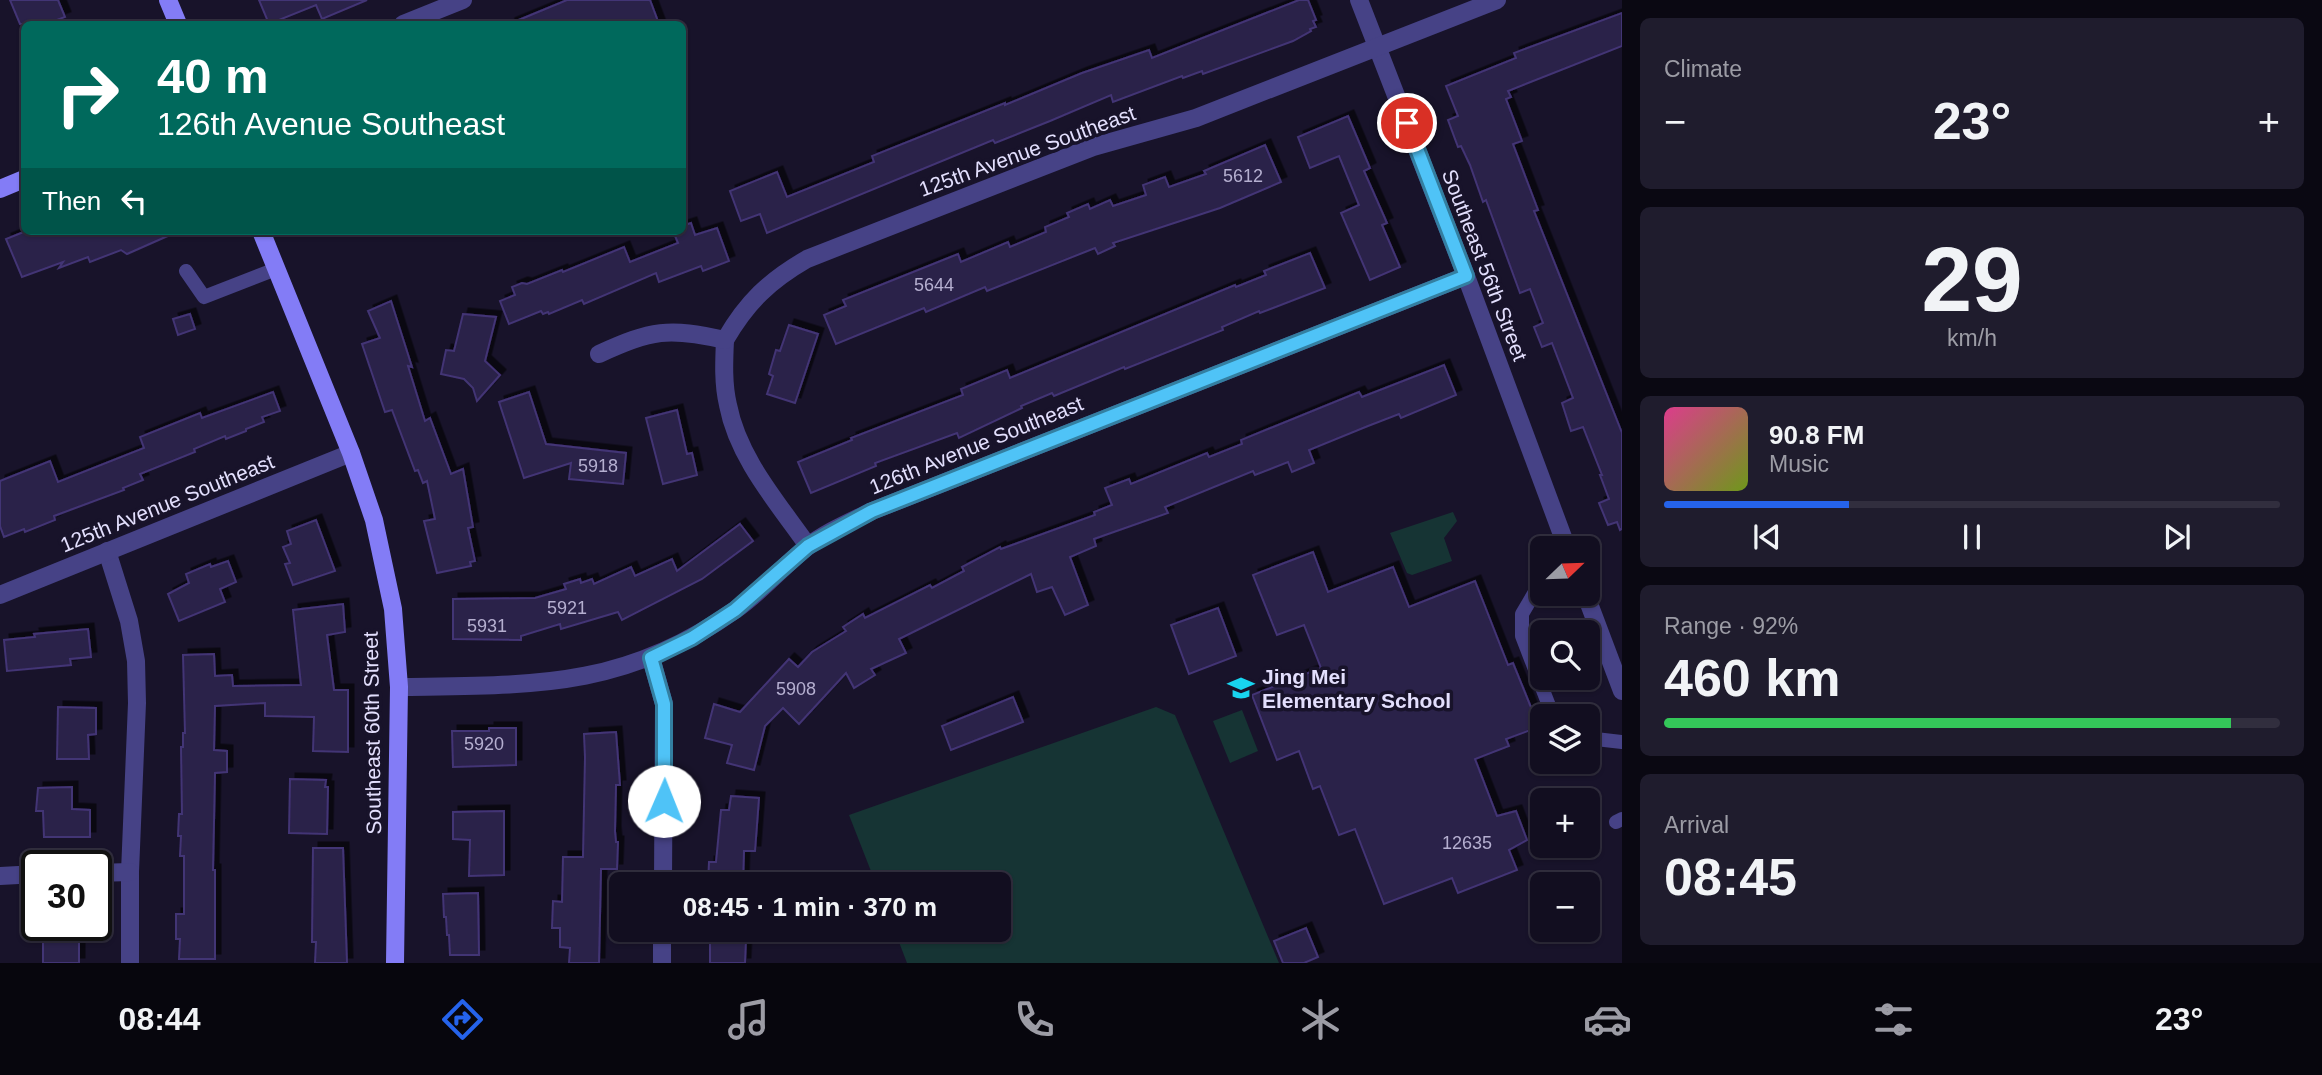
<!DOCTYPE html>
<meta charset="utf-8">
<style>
body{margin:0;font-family:Arial,sans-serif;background:#1f1c2d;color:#f1f3f6;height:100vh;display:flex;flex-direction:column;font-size:26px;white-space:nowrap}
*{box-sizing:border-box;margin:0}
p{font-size:23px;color:#9c9ca5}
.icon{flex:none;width:38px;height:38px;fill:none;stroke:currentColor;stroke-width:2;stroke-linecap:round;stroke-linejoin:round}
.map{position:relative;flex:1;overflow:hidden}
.drawer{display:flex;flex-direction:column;gap:18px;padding:18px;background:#0a0812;width:700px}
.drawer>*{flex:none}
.guide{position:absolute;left:21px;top:21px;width:665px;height:214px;border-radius:10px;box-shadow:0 2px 5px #0004,0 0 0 2px #312e3e;background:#00695c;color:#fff;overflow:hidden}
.needle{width:46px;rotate:67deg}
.buttons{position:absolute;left:1530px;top:536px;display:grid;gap:14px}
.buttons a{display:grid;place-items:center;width:70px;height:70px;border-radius:10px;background:#120e20;box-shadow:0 2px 5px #0004,0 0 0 2px #312e3e;font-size:35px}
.speed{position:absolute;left:21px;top:850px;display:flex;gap:14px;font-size:35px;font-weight:700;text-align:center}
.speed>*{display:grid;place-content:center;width:91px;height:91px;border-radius:50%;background:#120e20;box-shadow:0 2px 5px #0004,0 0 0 2px #312e3e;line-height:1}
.speed .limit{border:4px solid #111;border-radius:10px;background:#fff;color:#111}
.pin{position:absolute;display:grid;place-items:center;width:60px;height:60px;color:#fff;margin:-30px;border:4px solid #fff;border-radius:50%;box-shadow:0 2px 7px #0007}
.me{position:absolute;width:77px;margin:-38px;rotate:1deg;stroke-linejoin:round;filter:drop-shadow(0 0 5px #0008)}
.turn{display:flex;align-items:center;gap:24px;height:147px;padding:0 21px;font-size:32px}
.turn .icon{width:91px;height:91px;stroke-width:2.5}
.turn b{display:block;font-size:49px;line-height:60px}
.then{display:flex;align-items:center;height:66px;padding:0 21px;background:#0003;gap:14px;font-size:26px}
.big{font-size:52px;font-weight:600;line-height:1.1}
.drawer .card{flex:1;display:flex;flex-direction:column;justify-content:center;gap:10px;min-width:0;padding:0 24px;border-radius:10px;background:#1f1c2d}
.drawer .dial{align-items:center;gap:0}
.dial b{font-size:91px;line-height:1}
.song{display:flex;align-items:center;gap:21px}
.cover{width:84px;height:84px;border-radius:10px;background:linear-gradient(135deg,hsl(330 70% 55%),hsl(80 70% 35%))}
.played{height:7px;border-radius:4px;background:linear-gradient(90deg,#2563eb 30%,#312e3e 30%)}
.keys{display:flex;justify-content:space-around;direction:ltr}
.heat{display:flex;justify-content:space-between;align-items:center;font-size:38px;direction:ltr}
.charge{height:10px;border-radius:5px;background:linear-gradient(90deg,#34c759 92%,#312e3e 0)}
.trip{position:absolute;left:609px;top:872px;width:402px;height:70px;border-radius:10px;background:#120e20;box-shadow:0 2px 5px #0004,0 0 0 2px #312e3e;font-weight:600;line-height:70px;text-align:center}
.menu{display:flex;height:112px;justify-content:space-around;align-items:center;background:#07060d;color:#9c9ca5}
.menu .icon{width:49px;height:49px}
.menu .active{color:#2563eb}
.menu b{font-size:32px;color:#f1f3f6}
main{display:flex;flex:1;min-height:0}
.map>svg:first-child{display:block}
</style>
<main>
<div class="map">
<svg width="1622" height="963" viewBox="0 0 1622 963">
<defs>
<filter id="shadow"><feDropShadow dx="5.5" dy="-5.5" stdDeviation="0" flood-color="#0009"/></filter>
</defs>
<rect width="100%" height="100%" fill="#18132a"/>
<g fill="#163434">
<polygon points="1453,512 1457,521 1444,538 1452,561 1412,575 1407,573 1390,533"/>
<polygon points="1156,707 1175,715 1279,963 907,963 894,929 999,929 999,884 876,884 849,815"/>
<polygon points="1242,710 1258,751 1230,763 1213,721"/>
</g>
<g fill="#2a204a" stroke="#433474" stroke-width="2" filter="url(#shadow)">
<polygon points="10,0 58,0 65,17 46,24 20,24"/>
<polygon points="259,0 367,0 322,19 316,5 269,24"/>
<polygon points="567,0 650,0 659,24 509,24"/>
<polygon points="1299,0 1308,0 1316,20 1313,21 1316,27 1310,29 1311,31 1293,41 1203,74 1202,71 1183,78 1182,76 1113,102 1111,95 1050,121 995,143 993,140 767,233 760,214 741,221 730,191 777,172 787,197 874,162 872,156 1005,103 1005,105 1082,73 1149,50 1152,58"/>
<polygon points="1622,13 1622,46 1508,91 1511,97 1506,99 1522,141 1513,144 1538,210 1534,211 1622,433 1622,529 1620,530 1617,522 1608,525 1599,503 1609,499 1600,475 1602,475 1583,427 1571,431 1562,403 1573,398 1552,343 1542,347 1534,327 1543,323 1530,289 1520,293 1486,200 1483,202 1470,165 1461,146 1458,147 1448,120 1458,116 1446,86 1516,58 1514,53"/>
<polygon points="1348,116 1370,168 1364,171 1387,223 1382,225 1400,267 1370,280 1341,213 1359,205 1339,156 1310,168 1298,137"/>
<polygon points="1265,145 1281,182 1220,208 1113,243 1115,246 1098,254 1095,248 987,291 985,287 926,312 924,308 836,344 824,315 846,306 843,300 958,254 961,262 1008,242 1010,247 1046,232 1045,227 1069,217 1067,213 1088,204 1090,209 1110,200 1113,206 1146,195 1143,185 1165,177 1169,187 1206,174 1204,171"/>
<polygon points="691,223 695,235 717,228 729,261 703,271 701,266 659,282 656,273 584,304 582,300 549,314 548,312 543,314 541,311 509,324 500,301 515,295 512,287 522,283 527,284 562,270 563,272 624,247 630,262 678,243 673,231 682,231 682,226"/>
<polygon points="26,231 179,231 127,254 121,250 90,262 88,257 59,268 63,262 22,277 6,239"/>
<polygon points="1310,253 1325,288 1260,313 1259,311 1222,327 1223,330 1125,369 1124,367 1054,396 1052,393 1021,406 1022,408 959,438 957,433 875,463 876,466 811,493 798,462 852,440 851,438 963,395 961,389 1007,370 1010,378 1235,285 1236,287 1266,275 1264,271"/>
<polygon points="391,301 412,367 408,366 425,421 430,418 451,474 463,469 473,527 468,528 475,561 470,562 471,566 437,573 424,521 435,519 427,481 423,483 418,470 415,471 392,410 385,412 362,344 380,338 368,311"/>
<polygon points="190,314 195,329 178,335 173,319"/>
<polygon points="463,314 496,317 485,361 500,375 477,401 473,388 464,379 441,374 446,350 454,351"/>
<polygon points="789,325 818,334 795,403 767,394 773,376 769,374 776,350 780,351"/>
<polygon points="1444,365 1456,395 1401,418 1399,414 1368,426 1309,450 1314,463 1292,472 1288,462 1255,475 1253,471 1165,507 1168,513 1094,539 1096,546 1070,557 1088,605 1065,615 1052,587 1037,592 1031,574 899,639 906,653 871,669 875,675 854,688 846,673 799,724 783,708 765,726 754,770 727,763 732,745 705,738 714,704 740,712 789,659 798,667 812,652 846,631 843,627 863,614 865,618 930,585 932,588 964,571 962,567 1000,547 1001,549 1095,515 1094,512 1112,505 1105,488 1129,479 1131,484 1207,453 1209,457 1242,444 1241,440 1359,392 1362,397"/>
<polygon points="273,392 280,411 262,417 264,422 246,429 246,431 226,439 225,436 194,449 195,452 140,474 143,480 123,488 124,490 54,516 55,520 25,532 24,529 4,537 0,526 0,481 50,461 58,482 144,448 140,437 200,413 202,418"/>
<polygon points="529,392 546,444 626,453 623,484 569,479 571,463 524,478 499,402"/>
<polygon points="677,410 687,454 692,453 697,475 663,484 646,418"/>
<polygon points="316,520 335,571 293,585 285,564 290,563 283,547 291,544 287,531"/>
<polygon points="740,524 753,541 702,579 622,620 618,612 561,629 560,624 521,636 521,640 453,639 453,599 535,598 566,589 564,584 580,579 581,583 592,579 594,584 631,567 635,576 672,559 677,571"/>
<polygon points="1313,552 1328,592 1393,567 1409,607 1475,581 1508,665 1513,663 1539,727 1506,739 1509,746 1475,759 1497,816 1516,811 1527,840 1509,850 1517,870 1458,893 1452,878 1384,904 1355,829 1339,835 1320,786 1313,789 1299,751 1277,760 1252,695 1321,668 1304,625 1277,635 1253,575"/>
<polygon points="228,561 236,582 220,589 225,602 179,621 168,594 189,583 186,574 210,564 211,567"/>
<polygon points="343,604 345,632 327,635 334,690 348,690 348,752 313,751 314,717 265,716 265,703 215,706 214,750 227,751 227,772 215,773 213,870 215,870 215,959 179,959 180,939 176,939 176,914 184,914 184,856 180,856 181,836 178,836 179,814 182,814 181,747 183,747 183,733 185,733 183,655 214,654 215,676 232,675 233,686 301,685 293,610"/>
<polygon points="1218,608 1236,656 1189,674 1171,625"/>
<polygon points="88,629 91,657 70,659 71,665 7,671 4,640 35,637 34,634"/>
<polygon points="1013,697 1023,722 951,750 942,726"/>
<polygon points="58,707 96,708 96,734 88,735 89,759 57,759"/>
<polygon points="489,728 516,728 516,765 453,767 452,731 489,731"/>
<polygon points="616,732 620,785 616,785 615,831 616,842 618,842 617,869 601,869 599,963 569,963 570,948 560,947 560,928 552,928 553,901 562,902 563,857 583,857 585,757 584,734"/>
<polygon points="290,779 326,780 325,787 328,787 327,834 289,833"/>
<polygon points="72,787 72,809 90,810 90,837 44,837 43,811 36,811 38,788"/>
<polygon points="731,796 759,798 755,851 744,851 743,884 708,884 709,862 716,862 721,810 729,810"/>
<polygon points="504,811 504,875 469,876 470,840 453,839 453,812"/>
<polygon points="313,848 343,848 347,963 315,963 316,942 312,942"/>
<polygon points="478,893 479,955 450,955 449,935 447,935 446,917 444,917 443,894"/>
<rect x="43" y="926" width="36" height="37"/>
<polygon points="1306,928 1318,957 1304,963 1283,963 1274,941"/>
<polygon points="710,939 746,939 745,963 710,963"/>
</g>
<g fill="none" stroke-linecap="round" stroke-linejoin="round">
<g stroke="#464286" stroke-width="14">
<polyline points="186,271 204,297 276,269"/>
<polyline points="1542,580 1522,614 1522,636 1553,716"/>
<polyline points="1587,738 1622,742"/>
<polyline points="1616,822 1622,819"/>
</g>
<g stroke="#464286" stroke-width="18">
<polyline points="1359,0 1466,276 1567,548"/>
<polyline points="403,24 463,0"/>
<path d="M 725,340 C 724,362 723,384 728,405 C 738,458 778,503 808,546"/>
<path d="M 599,354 C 652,330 668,327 725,340 C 747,302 769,281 807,259 L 1093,147 L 1196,118 L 1497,0"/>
<polyline points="107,551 129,621 136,661 137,703 130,872 130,963"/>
<polyline points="1585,593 1622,691"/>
<polyline points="0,595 351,453"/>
<polyline points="651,658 664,704 663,884"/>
<path d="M 399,687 C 529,685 623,690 735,610 C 761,592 782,567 807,547 C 826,532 850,522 872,511 L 1466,276"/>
<polyline points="96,873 130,872"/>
<polyline points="0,876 37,874"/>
<polyline points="662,963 662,929"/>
</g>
<g stroke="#837cf6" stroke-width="18">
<polyline points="168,0 178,24"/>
<polyline points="0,189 24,179"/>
<polyline points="261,231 351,453 374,520 393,609 399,687 395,963"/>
</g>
</g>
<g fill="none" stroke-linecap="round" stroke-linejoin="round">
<g stroke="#337fa1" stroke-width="18">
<polyline id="route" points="664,801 664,704 651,658 692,638 735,610 808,546 872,511 1466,276 1407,123"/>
</g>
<use href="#route" stroke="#4fc3f7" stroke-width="12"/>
</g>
<defs>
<g id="school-bare" transform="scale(2.1)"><path d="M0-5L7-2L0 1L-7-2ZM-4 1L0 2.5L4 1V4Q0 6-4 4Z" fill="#18d4ef" stroke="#18132a" stroke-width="2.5" paint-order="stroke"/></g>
</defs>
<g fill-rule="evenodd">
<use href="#school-bare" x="1241" y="688"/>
</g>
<g text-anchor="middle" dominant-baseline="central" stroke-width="7" stroke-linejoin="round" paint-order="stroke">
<g font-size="18" fill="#b5afd0">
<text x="1243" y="176">5612</text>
<text x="934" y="285">5644</text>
<text x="598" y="466">5918</text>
<text x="567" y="608">5921</text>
<text x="487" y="626">5931</text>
<text x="796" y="689">5908</text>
<text x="484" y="744">5920</text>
<text x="1467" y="843">12635</text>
</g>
<g font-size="21" fill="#e3dffd" stroke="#18132a">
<text transform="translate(1027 151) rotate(-20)">125th Avenue Southeast</text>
<text transform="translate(1485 265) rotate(69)">Southeast 56th Street</text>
<text transform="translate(976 445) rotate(-22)">126th Avenue Southeast</text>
<text transform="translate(167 503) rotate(-22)">125th Avenue Southeast</text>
<text transform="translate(372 733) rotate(-91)">Southeast 60th Street</text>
</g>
<g font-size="21" font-weight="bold" fill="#e3dffd" stroke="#18132a" text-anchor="start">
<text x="1262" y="676">Jing Mei<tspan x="1262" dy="24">Elementary School</tspan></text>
</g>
</g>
</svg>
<div class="buttons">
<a><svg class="needle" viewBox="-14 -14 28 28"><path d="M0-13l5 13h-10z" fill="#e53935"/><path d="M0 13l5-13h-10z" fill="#9c9ca5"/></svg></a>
<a><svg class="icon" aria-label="search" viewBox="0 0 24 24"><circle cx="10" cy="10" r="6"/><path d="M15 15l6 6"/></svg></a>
<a><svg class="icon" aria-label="layers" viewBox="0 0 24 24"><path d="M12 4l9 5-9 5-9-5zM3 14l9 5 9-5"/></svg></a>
<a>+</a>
<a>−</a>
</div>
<div class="speed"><div class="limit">30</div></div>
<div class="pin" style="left:1407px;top:123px;background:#d93025"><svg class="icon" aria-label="arrive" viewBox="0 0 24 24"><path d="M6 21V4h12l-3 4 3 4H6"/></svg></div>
<svg class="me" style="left:664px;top:801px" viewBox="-20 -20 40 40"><circle r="19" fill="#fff"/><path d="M0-13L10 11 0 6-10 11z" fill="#4fc3f7"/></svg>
<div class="trip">08:45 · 1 min · 370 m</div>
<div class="guide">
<div class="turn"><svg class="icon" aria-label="right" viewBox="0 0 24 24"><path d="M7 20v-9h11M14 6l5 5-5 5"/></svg><div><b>40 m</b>126th Avenue Southeast</div></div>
<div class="then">Then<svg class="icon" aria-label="left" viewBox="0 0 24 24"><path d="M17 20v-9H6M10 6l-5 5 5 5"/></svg></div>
</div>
</div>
<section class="drawer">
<div class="card"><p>Climate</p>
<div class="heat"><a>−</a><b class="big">23°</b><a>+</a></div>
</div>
<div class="card dial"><b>29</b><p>km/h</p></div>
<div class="card">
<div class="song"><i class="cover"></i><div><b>90.8 FM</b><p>Music</p></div></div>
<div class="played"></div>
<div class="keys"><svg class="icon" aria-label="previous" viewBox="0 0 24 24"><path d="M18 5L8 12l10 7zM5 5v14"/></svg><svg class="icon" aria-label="pause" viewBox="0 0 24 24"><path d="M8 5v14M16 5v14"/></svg><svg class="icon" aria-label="next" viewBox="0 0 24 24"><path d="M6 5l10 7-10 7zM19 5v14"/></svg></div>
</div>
<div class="card"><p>Range · 92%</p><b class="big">460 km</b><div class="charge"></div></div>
<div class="card"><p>Arrival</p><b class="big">08:45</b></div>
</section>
</main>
<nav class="menu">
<b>08:44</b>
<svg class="icon active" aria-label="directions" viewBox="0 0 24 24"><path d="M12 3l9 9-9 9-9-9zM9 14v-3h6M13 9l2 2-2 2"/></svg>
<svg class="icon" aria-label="music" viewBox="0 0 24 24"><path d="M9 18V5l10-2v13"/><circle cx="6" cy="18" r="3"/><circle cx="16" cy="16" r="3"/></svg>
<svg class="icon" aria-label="phone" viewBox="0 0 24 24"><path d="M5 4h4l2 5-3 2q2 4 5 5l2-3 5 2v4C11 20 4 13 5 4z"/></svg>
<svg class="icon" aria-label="climate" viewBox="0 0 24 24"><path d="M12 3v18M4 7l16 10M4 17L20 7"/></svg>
<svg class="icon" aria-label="car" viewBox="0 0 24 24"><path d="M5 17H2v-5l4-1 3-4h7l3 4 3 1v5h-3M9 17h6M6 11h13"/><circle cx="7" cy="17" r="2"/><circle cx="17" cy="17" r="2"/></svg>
<svg class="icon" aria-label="filters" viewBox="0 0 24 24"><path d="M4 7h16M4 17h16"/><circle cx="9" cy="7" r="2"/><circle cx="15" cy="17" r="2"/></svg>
<b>23°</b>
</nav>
